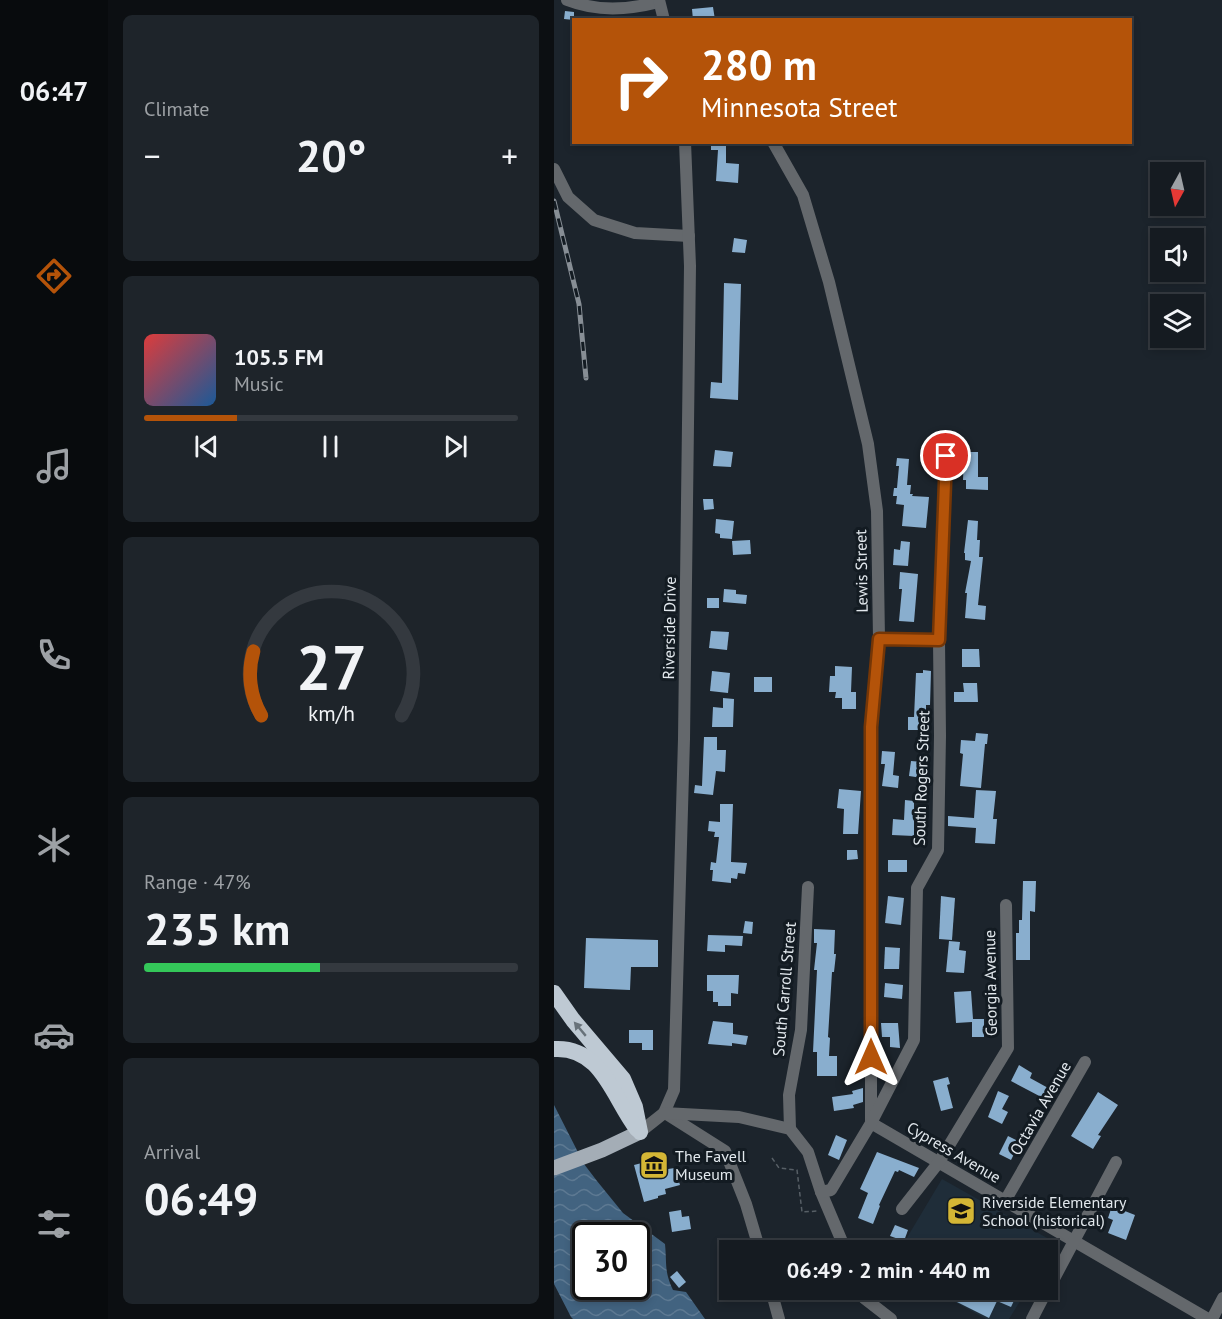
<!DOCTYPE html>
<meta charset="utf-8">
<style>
body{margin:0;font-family:"PT Sans",sans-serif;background:#1e242a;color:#f1f3f6;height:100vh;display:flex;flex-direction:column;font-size:22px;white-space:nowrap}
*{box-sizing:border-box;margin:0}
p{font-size:20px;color:#9da1a5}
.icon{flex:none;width:33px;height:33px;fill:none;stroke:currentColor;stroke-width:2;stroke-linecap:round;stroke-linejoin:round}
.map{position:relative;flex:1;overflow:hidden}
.details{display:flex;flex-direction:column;gap:15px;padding:15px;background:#0c0f12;width:446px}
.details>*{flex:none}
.banner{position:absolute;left:18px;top:18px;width:560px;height:126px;border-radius:0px;box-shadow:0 3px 9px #0003,0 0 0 2px #34393f;background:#b45309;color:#fff;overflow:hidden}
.needle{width:39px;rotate:188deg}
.fabs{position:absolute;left:596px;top:162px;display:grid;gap:12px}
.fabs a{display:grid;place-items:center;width:54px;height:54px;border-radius:0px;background:#151b21;box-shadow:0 3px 9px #0003,0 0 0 2px #34393f;font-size:30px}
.speed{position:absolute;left:18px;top:1222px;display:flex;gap:12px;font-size:30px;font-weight:700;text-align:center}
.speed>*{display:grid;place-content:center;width:78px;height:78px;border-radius:50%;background:#151b21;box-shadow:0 3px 9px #0003,0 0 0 2px #34393f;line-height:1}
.speed .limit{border:3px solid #111;border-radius:9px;background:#fff;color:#111}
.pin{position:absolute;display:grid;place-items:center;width:51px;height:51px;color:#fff;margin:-26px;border:3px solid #fff;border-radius:50%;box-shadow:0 2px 6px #0007}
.me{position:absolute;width:66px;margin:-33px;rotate:0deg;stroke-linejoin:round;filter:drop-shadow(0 0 4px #0008)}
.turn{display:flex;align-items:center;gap:21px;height:126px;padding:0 30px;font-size:27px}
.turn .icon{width:78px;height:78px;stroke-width:2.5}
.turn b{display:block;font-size:42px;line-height:51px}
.big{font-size:45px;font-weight:800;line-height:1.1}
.details .card{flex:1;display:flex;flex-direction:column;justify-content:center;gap:9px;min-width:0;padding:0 21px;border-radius:9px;background:#1e242a}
.details .dial{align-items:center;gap:0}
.dial svg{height:156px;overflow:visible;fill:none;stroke:#34393f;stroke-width:7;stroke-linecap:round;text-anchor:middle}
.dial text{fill:#f1f3f6;stroke:none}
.song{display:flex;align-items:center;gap:18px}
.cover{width:72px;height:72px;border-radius:9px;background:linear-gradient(135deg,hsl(0 70% 55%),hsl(210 70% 35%))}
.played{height:6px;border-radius:3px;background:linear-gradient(90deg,#b45309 25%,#34393f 25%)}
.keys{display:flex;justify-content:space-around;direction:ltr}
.heat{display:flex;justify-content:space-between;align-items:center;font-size:33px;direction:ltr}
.charge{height:9px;border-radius:4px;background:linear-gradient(90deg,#34c759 47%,#34393f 0)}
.trip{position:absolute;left:165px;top:1240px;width:339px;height:60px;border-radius:0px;background:#151b21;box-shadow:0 3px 9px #0003,0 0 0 2px #34393f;font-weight:800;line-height:60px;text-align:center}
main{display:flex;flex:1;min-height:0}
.tab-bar{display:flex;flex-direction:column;width:108px;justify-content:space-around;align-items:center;background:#080b0d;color:#9da1a5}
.tab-bar .icon{width:42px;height:42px}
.tab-bar .selected{color:#b45309}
.tab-bar b{font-size:27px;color:#f1f3f6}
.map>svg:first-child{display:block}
</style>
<main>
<nav class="tab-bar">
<b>06:47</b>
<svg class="icon selected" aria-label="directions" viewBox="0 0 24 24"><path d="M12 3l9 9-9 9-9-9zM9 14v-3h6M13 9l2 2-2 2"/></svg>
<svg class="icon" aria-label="music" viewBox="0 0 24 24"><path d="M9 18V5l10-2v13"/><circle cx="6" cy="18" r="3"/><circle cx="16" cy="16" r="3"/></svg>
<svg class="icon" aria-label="phone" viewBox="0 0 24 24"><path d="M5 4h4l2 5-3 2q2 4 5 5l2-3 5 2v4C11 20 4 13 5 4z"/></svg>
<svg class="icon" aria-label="climate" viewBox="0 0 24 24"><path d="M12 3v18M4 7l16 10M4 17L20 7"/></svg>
<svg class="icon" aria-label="car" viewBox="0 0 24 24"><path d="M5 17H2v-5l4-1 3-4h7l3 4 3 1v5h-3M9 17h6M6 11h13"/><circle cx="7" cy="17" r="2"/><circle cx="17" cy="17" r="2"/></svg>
<svg class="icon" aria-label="filters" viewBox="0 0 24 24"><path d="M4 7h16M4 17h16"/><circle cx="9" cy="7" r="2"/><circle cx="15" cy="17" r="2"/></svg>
</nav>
<section class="details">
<div class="card"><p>Climate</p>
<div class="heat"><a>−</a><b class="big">20°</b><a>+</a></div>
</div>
<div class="card">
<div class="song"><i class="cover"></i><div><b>105.5 FM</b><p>Music</p></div></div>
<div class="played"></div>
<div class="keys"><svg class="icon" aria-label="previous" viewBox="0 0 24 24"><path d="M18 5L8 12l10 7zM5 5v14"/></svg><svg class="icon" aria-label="pause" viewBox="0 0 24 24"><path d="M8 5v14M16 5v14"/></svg><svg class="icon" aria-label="next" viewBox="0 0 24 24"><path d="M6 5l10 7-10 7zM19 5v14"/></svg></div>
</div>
<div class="card dial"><svg viewBox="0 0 100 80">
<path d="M14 69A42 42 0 1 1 86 69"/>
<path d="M14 69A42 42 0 0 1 10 36" stroke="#b45309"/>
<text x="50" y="56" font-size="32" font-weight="700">27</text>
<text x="50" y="72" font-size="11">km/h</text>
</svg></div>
<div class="card"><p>Range · 47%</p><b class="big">235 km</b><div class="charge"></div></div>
<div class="card"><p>Arrival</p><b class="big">06:49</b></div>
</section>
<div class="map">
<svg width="669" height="1319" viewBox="0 0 669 1319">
<defs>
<pattern id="water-waves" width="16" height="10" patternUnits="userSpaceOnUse" patternTransform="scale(1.5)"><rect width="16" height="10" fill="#426380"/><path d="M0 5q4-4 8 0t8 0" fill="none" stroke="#5d7992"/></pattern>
</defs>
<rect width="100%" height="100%" fill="#1c242c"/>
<g fill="#1f2d39">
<polygon points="388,1179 502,1243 494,1257 494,1251 345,1251"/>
<polygon points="379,1290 473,1290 455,1319 432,1319"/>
</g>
<path fill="url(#water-waves)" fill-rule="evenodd" d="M 0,1105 L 30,1164 L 43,1181 L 69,1213 L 111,1244 C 113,1264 110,1271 119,1290 L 132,1292 L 151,1319 L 19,1319 L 17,1317 L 0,1284 ZM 32,1236 L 82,1236 L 82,1287 L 32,1287 Z"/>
<g fill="#89aece">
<polygon points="159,7 161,20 139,20 138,9"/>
<polygon points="11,11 20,12 20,20 10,19"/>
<polygon points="157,142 172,142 172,163 185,164 184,183 162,181 164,150 157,150"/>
<polygon points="180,238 193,240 191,253 178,252"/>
<polygon points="170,283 187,284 184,400 156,398 157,382 168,383"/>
<polygon points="161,450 179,452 177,467 159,466"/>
<polygon points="410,452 424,452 424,477 434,477 434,490 412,489 412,480 409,480"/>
<polygon points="343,458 355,459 353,485 357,485 356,494 359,494 358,496 375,497 372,528 348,526 350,505 342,504 343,496 339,496 340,488 343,488 345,466 342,466"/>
<polygon points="149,499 159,499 160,509 150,510"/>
<polygon points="162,519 180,521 178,539 166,538 166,534 161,533"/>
<polygon points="414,520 424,521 423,540 426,540 425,557 429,557 424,605 432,606 431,620 411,618 413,593 411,593 417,561 411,560 411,553 410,553"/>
<polygon points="196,540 197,554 179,555 178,541"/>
<polygon points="347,541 356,542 354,566 339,565 340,549 346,550"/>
<polygon points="346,572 364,574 360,622 345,621 348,589 345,589"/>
<polygon points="170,589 182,590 182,594 193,595 192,604 169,602"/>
<rect x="153" y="598" width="12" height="10"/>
<polygon points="157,631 175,632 173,650 155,648"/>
<polygon points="408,649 425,649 426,667 408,667"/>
<polygon points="281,666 298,667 297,692 302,692 302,709 288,709 288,698 281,698 282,692 275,692 276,676 281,676"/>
<polygon points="369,670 377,671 376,705 372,705 372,730 354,730 354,717 360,717 362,673 369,673"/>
<polygon points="158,671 176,673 174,693 156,691"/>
<rect x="200" y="677" width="18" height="15"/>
<polygon points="409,683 423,683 424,702 400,702 400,692 410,692"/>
<polygon points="169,698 180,699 179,727 158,727 159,707 169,708"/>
<polygon points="422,733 434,734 433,744 431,744 427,788 406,786 409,754 406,753 407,740 421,741"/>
<polygon points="150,737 163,737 163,750 172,750 171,772 162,771 159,795 140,793 141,785 148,786"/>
<polygon points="328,751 341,752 339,775 345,776 344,788 328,786 331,764 327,764"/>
<polygon points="357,761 369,762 368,778 355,776"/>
<polygon points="285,789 307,791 304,834 289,834 290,809 283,808"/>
<polygon points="422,790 442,791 439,819 443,819 441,844 421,843 422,828 394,826 394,816 420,818"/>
<polygon points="351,800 360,801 360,836 338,835 339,819 350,820"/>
<polygon points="166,804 179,804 177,862 193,863 191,874 184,873 183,879 177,878 177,883 158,881 159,870 156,870 157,862 162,863 165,837 160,837 161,832 154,831 155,821 166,822"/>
<polygon points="293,850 303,850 304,859 293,860"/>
<rect x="334" y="860" width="19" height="12"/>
<polygon points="469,881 482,881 481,912 476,911 476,960 462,960 462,933 465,933 465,920 468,920"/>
<polygon points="334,896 350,898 347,925 331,923"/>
<polygon points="387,896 401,898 398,940 385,939"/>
<polygon points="191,921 199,922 198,934 189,933"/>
<polygon points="260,929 281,930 280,954 282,954 280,972 278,972 274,1037 276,1038 275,1056 283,1056 283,1076 263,1076 263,1052 259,1052 263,970 260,970 263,943 260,943"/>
<polygon points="154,935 189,936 188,946 171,945 171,952 153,951"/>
<polygon points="32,938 104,940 104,967 77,967 76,990 30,988"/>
<polygon points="395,941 406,942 405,950 412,951 410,973 392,972"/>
<polygon points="331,947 346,948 345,969 330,969"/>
<polygon points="153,975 185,975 184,994 177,993 177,1006 164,1006 164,1002 159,1002 159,991 153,991"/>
<polygon points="331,983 349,985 348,999 330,997"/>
<polygon points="417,991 419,1019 430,1019 430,1037 418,1037 418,1022 402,1023 400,992"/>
<polygon points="159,1021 179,1023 179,1034 194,1036 192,1045 178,1043 178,1046 154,1044"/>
<polygon points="327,1023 344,1023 346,1048 336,1047 336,1037 328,1037"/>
<polygon points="75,1030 99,1030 99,1050 88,1050 88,1043 75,1043"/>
<polygon points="465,1065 478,1073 476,1078 496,1089 491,1099 457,1081"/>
<polygon points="394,1077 396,1084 393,1085 399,1108 387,1111 379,1081"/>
<polygon points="309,1088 309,1102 299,1105 300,1108 280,1111 278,1097 299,1094 298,1091"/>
<polygon points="444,1091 455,1096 448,1109 454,1112 448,1124 434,1117"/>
<polygon points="544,1092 564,1105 544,1135 547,1136 539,1149 517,1136"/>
<polygon points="282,1135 293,1140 285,1160 274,1155"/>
<polygon points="454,1136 466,1142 457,1160 445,1154"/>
<polygon points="323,1152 365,1168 360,1177 345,1170 344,1172 341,1171 325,1205 326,1206 319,1224 304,1218 314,1193 306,1189"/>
<polygon points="111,1157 114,1169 121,1168 126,1185 111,1189 112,1194 104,1196 104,1198 90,1202 80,1165"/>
<polygon points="558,1206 581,1215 572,1240 554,1233 559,1220 554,1218"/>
<polygon points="127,1210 128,1217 135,1216 137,1229 118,1232 115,1212"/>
<polygon points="341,1225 354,1230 350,1241 336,1236"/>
<polygon points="123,1271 132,1282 125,1288 116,1277"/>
<polygon points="404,1290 465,1290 457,1307 443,1301 435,1318 399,1300"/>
</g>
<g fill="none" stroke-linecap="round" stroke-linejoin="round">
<polyline stroke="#575f66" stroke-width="1.5" stroke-dasharray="4.5 3" stroke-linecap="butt" points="218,1158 225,1168 243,1170 248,1212 264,1211"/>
<g stroke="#64686c" stroke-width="12">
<path d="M 13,0 C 44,12 73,10 105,2"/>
<polyline points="105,0 110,20"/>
<polyline points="219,142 249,195 275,282 314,444 323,511 325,639 317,727 317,1123"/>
<polyline points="0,169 14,197 40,220 81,233 135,236"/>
<polyline points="325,639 385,640"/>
<polyline points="110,1113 120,1090 130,739 136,266 131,142"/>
<polyline points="111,1113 171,1151 192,1204 206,1251"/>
<polyline points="317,1123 654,1319"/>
<polyline points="236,1129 235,1095 247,1030 254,887"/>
<polyline points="86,1132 110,1113 185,1117 236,1129 254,1152 267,1192 292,1251"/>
<polyline points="267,1192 277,1190 317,1123 360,1040 363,888 384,850 386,736 385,640 392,456"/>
<polyline points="451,1201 531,1062"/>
<polyline points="348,1209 385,1162 454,1048 452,905"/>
<polyline points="217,1290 225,1319"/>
<polyline points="307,1290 310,1298 337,1319"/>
<polyline points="494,1290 562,1162"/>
<polyline points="478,1319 493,1290"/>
<polyline points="658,1319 669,1298"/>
</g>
<polyline stroke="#a4adb6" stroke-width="15" points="0,1168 48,1150 86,1132"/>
<g stroke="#bec9d3" stroke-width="16">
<polyline points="0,993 19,1020 69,1079 81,1107 86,1132"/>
<path d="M 0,1049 C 48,1046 59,1098 83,1129"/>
</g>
<g stroke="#878e95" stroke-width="5">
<polyline id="rail" points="0,201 25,304 32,378"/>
</g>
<use href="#rail" stroke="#131b22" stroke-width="3" stroke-dasharray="9" stroke-linecap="butt"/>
</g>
<defs><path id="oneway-solid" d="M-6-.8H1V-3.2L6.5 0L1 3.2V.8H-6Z" transform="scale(1.5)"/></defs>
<use fill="#68727a" href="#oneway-solid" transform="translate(26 1029) rotate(-130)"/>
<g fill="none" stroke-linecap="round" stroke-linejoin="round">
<g stroke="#753606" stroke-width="15">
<polyline id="route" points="317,1057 317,727 325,639 385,640 392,456"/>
</g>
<use href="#route" stroke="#b45309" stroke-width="10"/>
</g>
<defs>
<g id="museum-square" transform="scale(1.5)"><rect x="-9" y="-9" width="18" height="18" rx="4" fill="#d4b635" stroke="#131b22"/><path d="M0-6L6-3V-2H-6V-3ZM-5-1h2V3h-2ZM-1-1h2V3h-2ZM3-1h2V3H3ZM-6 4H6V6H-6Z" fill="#111"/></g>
<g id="school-square" transform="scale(1.5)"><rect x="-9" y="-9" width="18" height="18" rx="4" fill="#d4b635" stroke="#131b22"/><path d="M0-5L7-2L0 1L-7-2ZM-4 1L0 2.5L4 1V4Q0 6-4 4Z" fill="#111"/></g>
</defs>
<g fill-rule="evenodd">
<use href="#museum-square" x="100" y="1165"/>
<use href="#school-square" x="407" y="1211"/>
</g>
<g text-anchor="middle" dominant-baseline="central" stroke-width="6" stroke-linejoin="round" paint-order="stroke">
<g font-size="16" fill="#e2e8ed" stroke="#131b22">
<text transform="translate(307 571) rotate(-91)">Lewis Street</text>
<text transform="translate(115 628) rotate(-89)">Riverside Drive</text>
<text transform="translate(367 778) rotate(-88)">South Rogers Street</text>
<text transform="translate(436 983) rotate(-91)">Georgia Avenue</text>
<text transform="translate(230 989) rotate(-85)">South Carroll Street</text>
<text transform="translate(486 1108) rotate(-60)">Octavia Avenue</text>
<text transform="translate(400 1152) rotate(30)">Cypress Avenue</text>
</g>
<g font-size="16" fill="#e2e8ed" stroke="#131b22" text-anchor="start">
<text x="121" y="1156">The Favell<tspan x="121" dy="18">Museum</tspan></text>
<text x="428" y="1202">Riverside Elementary<tspan x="428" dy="18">School (historical)</tspan></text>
</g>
</g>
</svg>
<div class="fabs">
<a><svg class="needle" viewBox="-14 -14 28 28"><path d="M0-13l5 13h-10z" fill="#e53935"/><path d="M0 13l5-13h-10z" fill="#9da1a5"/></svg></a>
<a><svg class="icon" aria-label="sound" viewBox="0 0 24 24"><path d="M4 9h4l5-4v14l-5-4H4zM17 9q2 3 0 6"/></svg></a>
<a><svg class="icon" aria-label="layers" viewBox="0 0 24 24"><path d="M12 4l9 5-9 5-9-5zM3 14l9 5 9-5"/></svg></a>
</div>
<div class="speed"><div class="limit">30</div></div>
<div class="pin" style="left:392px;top:456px;background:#d93025"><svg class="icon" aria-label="arrive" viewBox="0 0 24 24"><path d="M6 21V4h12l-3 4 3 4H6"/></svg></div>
<svg class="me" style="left:317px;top:1057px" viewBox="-20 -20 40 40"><path d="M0-17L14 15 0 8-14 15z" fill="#b45309" stroke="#fff" stroke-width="4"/></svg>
<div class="trip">06:49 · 2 min · 440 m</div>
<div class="banner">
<div class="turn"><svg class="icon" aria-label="right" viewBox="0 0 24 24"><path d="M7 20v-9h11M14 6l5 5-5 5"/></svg><div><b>280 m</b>Minnesota Street</div></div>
</div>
</div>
</main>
